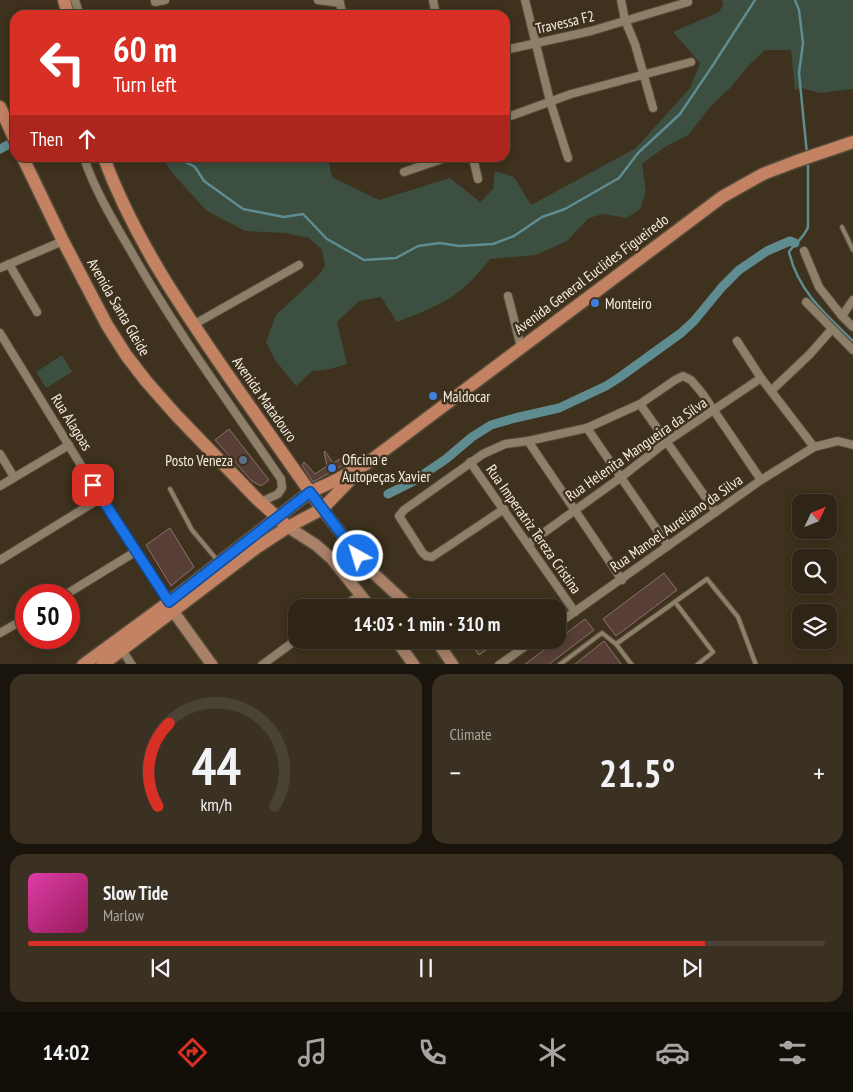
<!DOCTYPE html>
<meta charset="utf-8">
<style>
body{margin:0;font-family:"PT Sans Narrow",sans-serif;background:#3a3123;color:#f1f3f6;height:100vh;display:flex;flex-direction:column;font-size:19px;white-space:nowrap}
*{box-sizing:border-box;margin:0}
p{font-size:16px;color:#a7a5a1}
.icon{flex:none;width:28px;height:28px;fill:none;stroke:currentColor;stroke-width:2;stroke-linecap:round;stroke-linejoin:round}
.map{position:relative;height:664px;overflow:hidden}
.panel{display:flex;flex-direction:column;gap:10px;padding:10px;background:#19140c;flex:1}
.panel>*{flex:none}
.banner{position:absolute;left:10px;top:10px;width:500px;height:152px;border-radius:15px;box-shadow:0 2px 12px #0003,0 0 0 1px #494235;background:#d93025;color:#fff;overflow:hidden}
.needle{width:32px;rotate:47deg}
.controls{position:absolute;left:792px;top:494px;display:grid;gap:10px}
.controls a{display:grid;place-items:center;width:45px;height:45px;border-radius:10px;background:#2e2516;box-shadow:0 2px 12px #0003,0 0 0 1px #494235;font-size:25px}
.speed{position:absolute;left:15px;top:584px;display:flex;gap:10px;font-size:25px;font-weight:700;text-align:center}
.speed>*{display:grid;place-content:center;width:65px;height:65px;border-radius:50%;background:#2e2516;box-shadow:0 2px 12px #0003,0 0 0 1px #494235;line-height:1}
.speed .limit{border:8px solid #d22;background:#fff;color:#111}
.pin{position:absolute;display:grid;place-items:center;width:42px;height:42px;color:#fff;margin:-21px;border-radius:10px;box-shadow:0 2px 8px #0006}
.me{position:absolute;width:55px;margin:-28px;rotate:321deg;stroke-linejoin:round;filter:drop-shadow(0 0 4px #0008)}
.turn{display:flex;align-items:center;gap:18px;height:105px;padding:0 20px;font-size:22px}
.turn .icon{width:65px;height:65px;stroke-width:2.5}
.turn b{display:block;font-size:35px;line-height:42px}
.then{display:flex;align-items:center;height:48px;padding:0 20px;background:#0003;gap:10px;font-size:19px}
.big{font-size:38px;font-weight:700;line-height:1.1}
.panel .card{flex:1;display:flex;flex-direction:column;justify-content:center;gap:8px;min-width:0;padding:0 18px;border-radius:15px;background:#3a3123}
.panel .dial{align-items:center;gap:0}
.dial svg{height:130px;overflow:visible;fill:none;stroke:#494235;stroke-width:7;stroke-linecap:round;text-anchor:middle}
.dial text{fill:#f1f3f6;stroke:none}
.song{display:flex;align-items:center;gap:15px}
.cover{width:60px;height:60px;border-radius:8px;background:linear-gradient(135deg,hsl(320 70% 55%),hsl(330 70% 35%))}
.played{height:5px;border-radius:2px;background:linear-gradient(90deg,#d93025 85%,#494235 85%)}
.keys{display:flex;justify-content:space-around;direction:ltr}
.heat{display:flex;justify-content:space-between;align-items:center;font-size:28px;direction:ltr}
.panel .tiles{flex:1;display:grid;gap:10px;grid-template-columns:1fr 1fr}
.card:last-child{grid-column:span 2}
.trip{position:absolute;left:288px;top:599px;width:278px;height:50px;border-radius:15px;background:#2e2516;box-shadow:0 2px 12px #0003,0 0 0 1px #494235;font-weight:700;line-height:50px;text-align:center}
.menu{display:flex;height:80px;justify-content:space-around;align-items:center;background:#120f09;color:#a7a5a1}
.menu .icon{width:35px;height:35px}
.menu .selected{color:#d93025}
.menu b{font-size:22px;color:#f1f3f6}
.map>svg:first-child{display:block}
</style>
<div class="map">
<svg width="853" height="665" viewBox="0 0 853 665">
<rect width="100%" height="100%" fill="#3e311d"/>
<g fill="#3c4f40">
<path d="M 722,0 L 853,0 L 853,89 L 819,93 L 801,88 L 795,90 L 791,50 L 765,50 L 750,64 L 730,88 L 711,106 L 688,135 L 665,147 L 642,164 L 646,192 L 640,209 L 627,218 L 603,214 L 589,218 L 567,241 L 552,248 L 535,255 L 490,259 C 480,271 470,284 457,293 C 440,306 417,314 397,322 L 381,297 L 359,301 L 337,322 L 347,364 L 330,369 L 312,371 L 296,386 L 275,360 L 266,342 L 276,315 L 319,275 L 325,266 L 322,250 L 309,238 L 285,233 L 245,231 L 207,211 L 173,174 L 162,158 L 328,158 L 332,177 L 379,200 L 450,178 L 480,202 L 493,189 L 495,171 L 514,177 L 531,205 L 636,148 L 690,88 L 700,63 L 673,32 L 719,12 L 723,5 Z"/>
<polygon points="62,355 72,372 46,388 36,372"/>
</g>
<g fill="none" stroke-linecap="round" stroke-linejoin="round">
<g stroke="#5f8c91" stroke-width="2.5">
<polyline points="795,0 799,10 803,43 799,73 807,154"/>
<polyline points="178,158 195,167 204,181 243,209 284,217 303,214 327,239 364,260 396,258 418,246 440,243 459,246 493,244 514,236 542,217 565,209 619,178 638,153 680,114 713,65 755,0"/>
<path d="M 808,162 L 808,227 C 804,238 795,243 789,252 C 798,291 826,315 853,341"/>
</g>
<g stroke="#5f8c91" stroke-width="9">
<polyline points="0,149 15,141"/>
<polyline points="388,494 412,482 446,459 472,437 491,425 515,418 559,408 606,386 620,377 681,333 694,321 722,287 739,270 767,251 790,241 795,243"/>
</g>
</g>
<g fill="#573f37" stroke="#8d7269">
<polygon points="229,429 269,480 261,486 252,481 215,440"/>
<polygon points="325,451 333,463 349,454 352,460 313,482 302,465 304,462 315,474 327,466 324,452"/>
<polygon points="170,528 194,567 171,586 146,545"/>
<polygon points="664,573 677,590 616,636 603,619"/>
<polygon points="585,619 594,630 548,665 524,665"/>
<polygon points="468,640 500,640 479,655"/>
<polygon points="604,641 622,665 574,665"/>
</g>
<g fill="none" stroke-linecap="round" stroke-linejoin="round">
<g stroke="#574c3b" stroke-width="6">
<g id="lane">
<polyline points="842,227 853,250"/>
<polyline points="170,489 192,530 218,561"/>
<polyline points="675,602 713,652 697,665"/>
<polyline points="616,644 632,665"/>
<polyline points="559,665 602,633 616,644 707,579 738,617 756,665"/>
</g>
</g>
<g stroke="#574c3b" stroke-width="10">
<g id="street">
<polyline points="75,0 78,10"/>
<polyline points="155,0 155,2 165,0"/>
<polyline points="318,0 340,3"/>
<polyline points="339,0 343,15"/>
<polyline points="433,0 436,15"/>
<polyline points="525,0 550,101 568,158"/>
<polyline points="621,0 625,20 635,44 653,108"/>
<polyline points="505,50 591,31 688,2"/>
<polyline points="505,118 571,94 691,62"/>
<path d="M 84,158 C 95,191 114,222 132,253 C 176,331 230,404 281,479 L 282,488 L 278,494 L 261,502"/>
<polyline points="473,158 478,179"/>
<polyline points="404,172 445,158"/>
<polyline points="804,251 819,287 842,316 853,327"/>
<polyline points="9,264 37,312"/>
<polyline points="0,268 63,241"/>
<polyline points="508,296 521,347"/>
<polyline points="806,302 853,350"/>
<polyline points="842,316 853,300"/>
<polyline points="193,325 299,265"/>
<polyline points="0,333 101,498 169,602"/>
<polyline points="737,341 761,378 814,447"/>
<polyline points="771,391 810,354 832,329"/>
<polyline points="640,404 716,512"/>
<polyline points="587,428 668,546"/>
<polyline points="528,441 622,580"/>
<polyline points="0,454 14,477"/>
<polyline points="470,462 575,612"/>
<polyline points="0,486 69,445"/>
<polyline points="504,509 432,557 426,556 422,552 399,516 404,510 483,454 505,444 528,441 587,428 640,404 675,380 683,376 691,380 702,393 761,480"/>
<polyline points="528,544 620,478 666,442 761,378"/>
<polyline points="0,560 101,498"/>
<polyline points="65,595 135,552"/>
<polyline points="342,608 361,594"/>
<polyline points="556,625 761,480 814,447 838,441 853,445"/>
<polyline points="0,633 26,618"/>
<polyline points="122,650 132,665"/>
<polyline points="262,665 296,640"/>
<polyline points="499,665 534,640"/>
</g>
</g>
<g stroke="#574c3b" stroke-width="14">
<g id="secondary">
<polyline points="322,509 369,569 411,608"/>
<polyline points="288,527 316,545 331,558 371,608"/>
<polyline points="173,611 212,665"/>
<polyline points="396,640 414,665"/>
<polyline points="436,640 453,665"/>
</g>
</g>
<g stroke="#574c3b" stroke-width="15">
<g id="primary">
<polyline points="64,0 68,15"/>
<polyline points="0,107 15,140"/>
<polyline points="23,158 63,241 107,325 126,355 146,381 176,415 257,499 288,527"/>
<path d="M 104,158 C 134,239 183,310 232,381 C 262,424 292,467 322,509"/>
<polyline points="83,665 169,602 310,492 330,483 366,464 722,197 763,174 797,161 853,142"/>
<polyline points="102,665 256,548 288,527 322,509 356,474"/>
</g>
</g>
<use href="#lane" stroke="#8d7f68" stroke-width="4"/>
<use href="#street" stroke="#8d7f68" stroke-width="8"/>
<use href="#secondary" stroke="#a88166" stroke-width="11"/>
<use href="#primary" stroke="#c38363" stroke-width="12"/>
</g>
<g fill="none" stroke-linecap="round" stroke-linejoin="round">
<g stroke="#114b97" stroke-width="12">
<polyline id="route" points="93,485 169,602 310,492 358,556"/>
</g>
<use href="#route" stroke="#1a73e8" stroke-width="9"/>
</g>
<g fill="#3f7fe0" stroke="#3e311d" stroke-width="2">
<circle cx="595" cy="303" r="5"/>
<circle cx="433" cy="396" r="5"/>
<circle cx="332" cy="468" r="5"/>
</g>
<circle fill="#5c6f8a" stroke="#3e311d" stroke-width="2" cx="243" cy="460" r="5"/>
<g text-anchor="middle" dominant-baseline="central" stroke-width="5" stroke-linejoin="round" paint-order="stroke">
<g font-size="15" fill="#f6ede1" stroke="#3e311d">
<text transform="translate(565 22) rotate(-13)">Travessa F2</text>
<text transform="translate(591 274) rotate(-37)">Avenida General Euclides Figueiredo</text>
<text transform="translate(119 307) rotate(60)">Avenida Santa Gleide</text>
<text transform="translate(265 399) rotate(55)">Avenida Matadouro</text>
<text transform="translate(72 422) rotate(58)">Rua Alagoas</text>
<text transform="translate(636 449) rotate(-35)">Rua Helenita Mangueira da Silva</text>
<text transform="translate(676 523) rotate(-35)">Rua Manoel Aureliano da Silva</text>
<text transform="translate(534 529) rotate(55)">Rua Imperatriz Tereza Cristina</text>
</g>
<g font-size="15" fill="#f6ede1" stroke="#3e311d" text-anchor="start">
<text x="605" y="303">Monteiro</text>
<text x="443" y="396">Maldocar</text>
<text x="342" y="459">Oficina e<tspan x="342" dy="17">Autopeças Xavier</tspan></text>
<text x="233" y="460" text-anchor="end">Posto Veneza</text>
</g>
</g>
</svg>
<div class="controls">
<a><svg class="needle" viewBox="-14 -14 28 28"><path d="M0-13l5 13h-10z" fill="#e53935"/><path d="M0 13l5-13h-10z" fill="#a7a5a1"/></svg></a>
<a><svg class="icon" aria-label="search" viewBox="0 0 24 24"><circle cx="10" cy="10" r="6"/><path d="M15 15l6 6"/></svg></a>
<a><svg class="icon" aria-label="layers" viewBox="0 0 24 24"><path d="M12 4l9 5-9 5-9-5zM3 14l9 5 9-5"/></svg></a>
</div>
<div class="speed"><div class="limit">50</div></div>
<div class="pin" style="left:93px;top:485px;background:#d93025"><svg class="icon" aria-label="arrive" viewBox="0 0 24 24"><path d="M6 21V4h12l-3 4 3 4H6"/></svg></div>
<svg class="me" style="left:358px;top:556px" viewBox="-20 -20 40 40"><circle r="17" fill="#1a73e8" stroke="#fff" stroke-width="3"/><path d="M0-11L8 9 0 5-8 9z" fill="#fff"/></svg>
<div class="trip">14:03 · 1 min · 310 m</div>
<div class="banner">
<div class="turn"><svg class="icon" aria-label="left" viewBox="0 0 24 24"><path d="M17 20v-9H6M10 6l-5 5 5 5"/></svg><div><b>60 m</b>Turn left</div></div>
<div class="then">Then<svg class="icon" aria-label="ahead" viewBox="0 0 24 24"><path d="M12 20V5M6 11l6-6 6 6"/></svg></div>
</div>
</div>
<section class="panel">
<div class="tiles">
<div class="card dial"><svg viewBox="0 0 100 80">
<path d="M14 69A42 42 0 1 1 86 69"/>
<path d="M14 69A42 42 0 0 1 21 18" stroke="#d93025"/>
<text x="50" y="56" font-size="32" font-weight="700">44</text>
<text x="50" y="72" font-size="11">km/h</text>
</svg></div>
<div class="card"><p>Climate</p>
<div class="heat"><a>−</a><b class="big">21.5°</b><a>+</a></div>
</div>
<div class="card">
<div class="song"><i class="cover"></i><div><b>Slow Tide</b><p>Marlow</p></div></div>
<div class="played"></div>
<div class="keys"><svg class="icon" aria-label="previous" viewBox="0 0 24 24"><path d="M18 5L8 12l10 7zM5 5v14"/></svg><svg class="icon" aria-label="pause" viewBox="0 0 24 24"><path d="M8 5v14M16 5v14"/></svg><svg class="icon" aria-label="next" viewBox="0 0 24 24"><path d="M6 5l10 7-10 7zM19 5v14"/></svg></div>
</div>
</div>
</section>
<nav class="menu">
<b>14:02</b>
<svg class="icon selected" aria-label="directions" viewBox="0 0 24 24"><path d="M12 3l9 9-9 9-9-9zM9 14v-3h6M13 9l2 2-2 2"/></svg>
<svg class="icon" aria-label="music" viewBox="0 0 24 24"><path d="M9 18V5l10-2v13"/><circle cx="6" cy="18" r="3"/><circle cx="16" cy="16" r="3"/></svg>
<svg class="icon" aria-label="phone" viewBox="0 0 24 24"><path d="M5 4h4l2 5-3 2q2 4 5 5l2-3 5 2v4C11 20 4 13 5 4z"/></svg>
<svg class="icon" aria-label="climate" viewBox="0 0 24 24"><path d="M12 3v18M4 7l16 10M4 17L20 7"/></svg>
<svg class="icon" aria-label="car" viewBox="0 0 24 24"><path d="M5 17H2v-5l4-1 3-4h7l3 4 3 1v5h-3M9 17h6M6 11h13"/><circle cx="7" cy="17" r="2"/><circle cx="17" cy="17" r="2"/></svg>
<svg class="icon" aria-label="filters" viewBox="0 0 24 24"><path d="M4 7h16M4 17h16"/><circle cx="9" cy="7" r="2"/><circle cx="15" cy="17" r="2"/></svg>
</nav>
